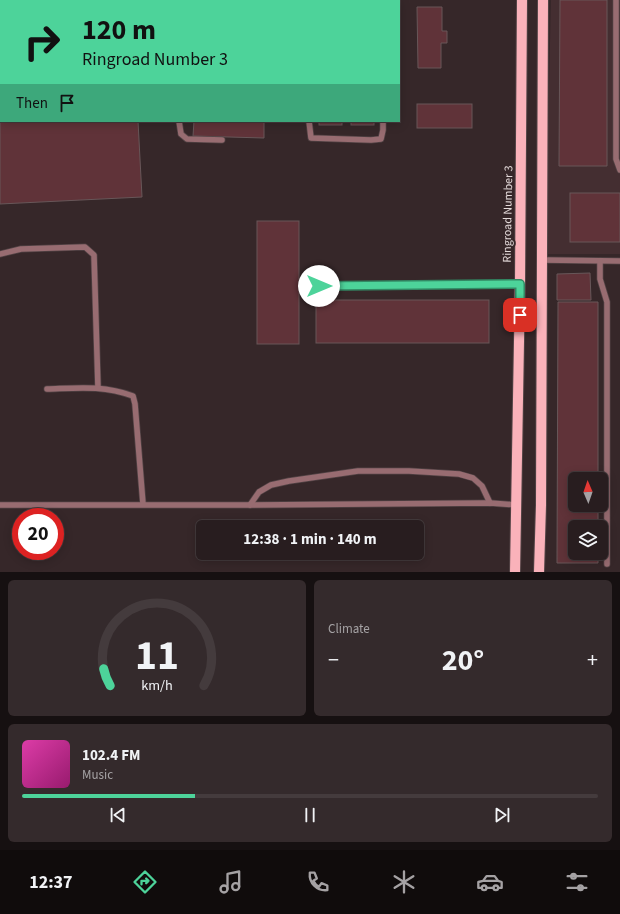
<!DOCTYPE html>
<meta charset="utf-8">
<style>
body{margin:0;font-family:"Source Sans 3",sans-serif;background:#342a2c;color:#f1f3f6;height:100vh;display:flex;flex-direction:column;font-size:15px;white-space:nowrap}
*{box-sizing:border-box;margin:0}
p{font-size:13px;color:#a5a2a4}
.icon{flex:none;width:22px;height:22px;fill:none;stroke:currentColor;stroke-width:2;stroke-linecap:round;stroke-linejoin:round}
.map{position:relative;height:572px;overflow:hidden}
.panel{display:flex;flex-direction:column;gap:8px;padding:8px;background:#161011;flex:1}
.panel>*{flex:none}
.guide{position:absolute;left:0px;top:0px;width:400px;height:122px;box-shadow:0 2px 10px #0003,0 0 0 1px #443b3d;background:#4dd39a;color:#111;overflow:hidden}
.needle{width:26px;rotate:358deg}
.buttons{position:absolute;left:568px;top:472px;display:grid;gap:8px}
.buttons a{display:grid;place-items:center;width:40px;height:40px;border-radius:6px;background:#281d1f;box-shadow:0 2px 10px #0003,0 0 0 1px #443b3d;font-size:20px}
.speed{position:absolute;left:12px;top:508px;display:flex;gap:8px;font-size:20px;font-weight:700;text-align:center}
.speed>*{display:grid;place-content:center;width:52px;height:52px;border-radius:50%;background:#281d1f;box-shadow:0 2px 10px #0003,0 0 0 1px #443b3d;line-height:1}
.speed .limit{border:6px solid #d22;background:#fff;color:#111}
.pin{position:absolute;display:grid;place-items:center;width:34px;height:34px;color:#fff;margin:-17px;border-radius:8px;box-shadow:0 2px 6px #0006}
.me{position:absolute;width:44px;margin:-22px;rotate:90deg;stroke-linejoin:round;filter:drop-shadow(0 0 3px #0008)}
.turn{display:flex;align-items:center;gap:14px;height:84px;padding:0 16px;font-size:18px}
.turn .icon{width:52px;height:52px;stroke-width:2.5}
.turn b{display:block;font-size:28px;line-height:34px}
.then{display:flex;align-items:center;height:38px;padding:0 16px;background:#0003;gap:8px;font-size:15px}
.big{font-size:30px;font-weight:700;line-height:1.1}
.panel .widget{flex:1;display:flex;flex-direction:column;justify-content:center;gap:6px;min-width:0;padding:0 14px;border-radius:6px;background:#342a2c}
.panel .dial{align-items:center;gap:0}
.dial svg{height:104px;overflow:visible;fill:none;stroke:#443b3d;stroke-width:7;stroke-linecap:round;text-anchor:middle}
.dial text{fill:#f1f3f6;stroke:none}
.song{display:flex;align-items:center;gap:12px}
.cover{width:48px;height:48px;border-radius:6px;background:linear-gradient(135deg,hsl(320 70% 55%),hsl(320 70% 35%))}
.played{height:4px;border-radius:2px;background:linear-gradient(90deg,#4dd39a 30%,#443b3d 30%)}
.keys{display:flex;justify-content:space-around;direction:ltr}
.heat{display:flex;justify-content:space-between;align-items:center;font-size:22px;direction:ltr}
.panel .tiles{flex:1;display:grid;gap:8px;grid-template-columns:1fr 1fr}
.widget:last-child{grid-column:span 2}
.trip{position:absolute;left:196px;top:520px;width:228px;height:40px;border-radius:6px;background:#281d1f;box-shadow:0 2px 10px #0003,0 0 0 1px #443b3d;font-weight:700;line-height:40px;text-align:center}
.tabs{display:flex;height:64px;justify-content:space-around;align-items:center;background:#100c0c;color:#a5a2a4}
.tabs .icon{width:28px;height:28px}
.tabs .active{color:#4dd39a}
.tabs b{font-size:18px;color:#f1f3f6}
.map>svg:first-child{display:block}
</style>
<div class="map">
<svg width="620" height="572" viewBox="0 0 620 572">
<rect width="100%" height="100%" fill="#362729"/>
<polygon fill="#442e31" points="551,0 620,0 620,254 545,254"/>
<g fill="#603339" stroke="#685759">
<polygon points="29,0 144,0 29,1"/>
<polygon points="197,0 268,0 197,1"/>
<polygon points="560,0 607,0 607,166 559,166"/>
<polygon points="417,7 442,7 442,31 447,31 447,43 441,43 441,68 418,68"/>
<polygon points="0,101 1,101 1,121 138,121 142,197 0,204"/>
<rect x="417" y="104" width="55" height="24"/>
<polygon points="194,121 264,121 264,138 193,136"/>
<rect x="319" y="121" width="23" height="4"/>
<rect x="351" y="121" width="23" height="4"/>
<rect x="570" y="193" width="50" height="49"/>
<rect x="257" y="221" width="42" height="123"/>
<polygon points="590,273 591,300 557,300 557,274"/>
<rect x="316" y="300" width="173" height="43"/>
<polygon points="558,302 598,302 598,479 575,479 575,505 598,505 598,527 575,527 575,553 598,553 598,563 557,563"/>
</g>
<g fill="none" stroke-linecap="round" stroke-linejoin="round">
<g stroke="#524345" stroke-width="7">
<g id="service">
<polyline points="309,0 330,0"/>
<polyline points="616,0 616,159 620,170"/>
<polyline points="184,1 184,0"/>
<polyline points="383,1 383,0"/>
<polyline points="179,121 181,134 187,139 222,140"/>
<polyline points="309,121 311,138 371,140 381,139 383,130 383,121"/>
<polyline points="0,254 21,249 85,247 94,255 98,388"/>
<polyline points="542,260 620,261"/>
<polyline points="600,261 600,279 607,302 607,564"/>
<polyline points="304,286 520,284"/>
<path d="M 47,389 C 78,388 103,385 133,396 L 135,404 L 143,504"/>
<polyline points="0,505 250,505 490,503 517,505"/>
<polyline points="250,505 259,492 271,485 289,481 358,471 409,471 459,474 473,478 482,486 490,503"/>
</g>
</g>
<g stroke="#524345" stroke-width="12">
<g id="primary">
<polyline points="515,572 520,284 522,0"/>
<polyline points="539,572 541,505 543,0"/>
</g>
</g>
<use href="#service" stroke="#986c71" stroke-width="5.5"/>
<use href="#primary" stroke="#fab2ba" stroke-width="10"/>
</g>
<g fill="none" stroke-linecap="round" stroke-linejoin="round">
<g stroke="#328964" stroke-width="10">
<polyline id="route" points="319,286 520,284 520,315"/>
</g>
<use href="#route" stroke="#4dd39a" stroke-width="7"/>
</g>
<g text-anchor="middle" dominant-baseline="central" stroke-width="4" stroke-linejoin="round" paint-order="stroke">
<g font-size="12" fill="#e3d9d9" stroke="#362729">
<text transform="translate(508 214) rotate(-89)">Ringroad Number 3</text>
</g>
</g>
</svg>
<div class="buttons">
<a><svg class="needle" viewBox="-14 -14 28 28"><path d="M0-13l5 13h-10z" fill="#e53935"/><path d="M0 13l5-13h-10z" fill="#a5a2a4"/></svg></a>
<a><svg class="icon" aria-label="layers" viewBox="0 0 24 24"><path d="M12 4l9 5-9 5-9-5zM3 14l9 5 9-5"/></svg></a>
</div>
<div class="speed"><div class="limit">20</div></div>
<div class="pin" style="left:520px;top:315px;background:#d93025"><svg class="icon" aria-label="arrive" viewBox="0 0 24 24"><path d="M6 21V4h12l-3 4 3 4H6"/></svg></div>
<svg class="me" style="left:319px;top:286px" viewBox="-20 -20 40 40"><circle r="19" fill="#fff"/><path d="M0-13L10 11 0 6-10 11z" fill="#4dd39a"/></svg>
<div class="trip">12:38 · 1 min · 140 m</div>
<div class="guide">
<div class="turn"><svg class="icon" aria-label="right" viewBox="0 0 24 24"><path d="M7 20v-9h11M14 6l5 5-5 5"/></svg><div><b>120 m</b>Ringroad Number 3</div></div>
<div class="then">Then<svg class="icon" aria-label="arrive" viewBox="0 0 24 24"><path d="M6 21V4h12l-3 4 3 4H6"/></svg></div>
</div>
</div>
<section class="panel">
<div class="tiles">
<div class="widget dial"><svg viewBox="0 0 100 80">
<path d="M14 69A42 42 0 1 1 86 69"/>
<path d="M14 69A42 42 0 0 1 9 56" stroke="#4dd39a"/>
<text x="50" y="56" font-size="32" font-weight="700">11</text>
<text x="50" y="72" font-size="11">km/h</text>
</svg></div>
<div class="widget"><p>Climate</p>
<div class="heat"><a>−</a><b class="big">20°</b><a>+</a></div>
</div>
<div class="widget">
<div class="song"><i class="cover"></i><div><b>102.4 FM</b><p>Music</p></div></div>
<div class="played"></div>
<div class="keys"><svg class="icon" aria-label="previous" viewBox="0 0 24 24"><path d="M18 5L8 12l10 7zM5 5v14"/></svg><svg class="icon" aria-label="pause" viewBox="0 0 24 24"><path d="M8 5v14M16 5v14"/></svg><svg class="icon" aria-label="next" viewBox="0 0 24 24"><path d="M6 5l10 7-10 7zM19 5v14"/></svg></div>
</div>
</div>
</section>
<nav class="tabs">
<b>12:37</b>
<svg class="icon active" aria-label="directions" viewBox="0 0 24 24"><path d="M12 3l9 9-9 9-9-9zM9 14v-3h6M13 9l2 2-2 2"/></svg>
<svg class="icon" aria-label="music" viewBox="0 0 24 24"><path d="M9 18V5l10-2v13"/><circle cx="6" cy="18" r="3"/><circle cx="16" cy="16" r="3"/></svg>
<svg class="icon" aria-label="phone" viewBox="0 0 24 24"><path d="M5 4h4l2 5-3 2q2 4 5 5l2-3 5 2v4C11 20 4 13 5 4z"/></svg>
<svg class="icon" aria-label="climate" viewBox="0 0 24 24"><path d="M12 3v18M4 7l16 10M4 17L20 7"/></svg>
<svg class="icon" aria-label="car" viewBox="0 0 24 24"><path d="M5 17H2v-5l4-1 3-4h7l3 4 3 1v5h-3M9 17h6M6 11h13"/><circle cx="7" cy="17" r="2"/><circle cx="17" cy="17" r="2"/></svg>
<svg class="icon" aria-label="filters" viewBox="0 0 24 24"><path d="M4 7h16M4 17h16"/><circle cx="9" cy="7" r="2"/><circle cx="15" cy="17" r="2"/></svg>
</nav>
